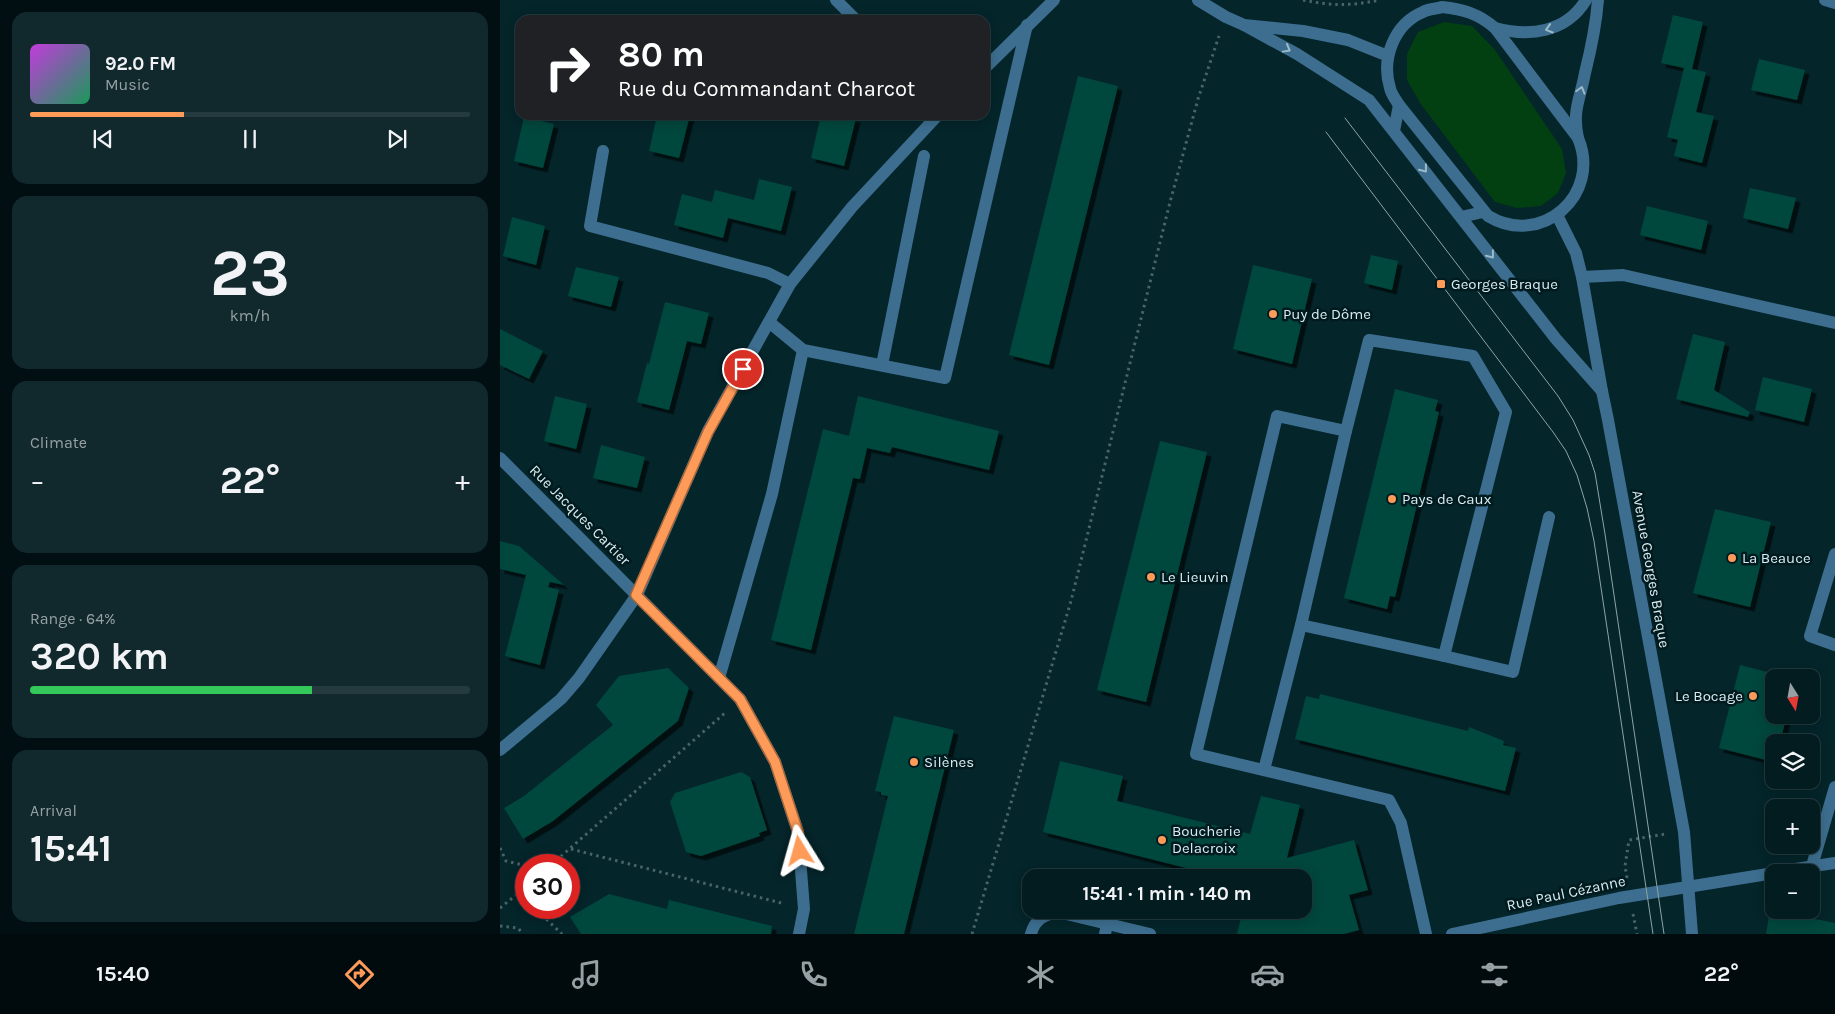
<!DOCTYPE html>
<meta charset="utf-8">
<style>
body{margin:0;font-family:Karla,sans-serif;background:#11292d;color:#f1f3f6;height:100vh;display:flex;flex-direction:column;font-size:19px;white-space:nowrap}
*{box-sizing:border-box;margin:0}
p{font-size:16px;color:#97a1a5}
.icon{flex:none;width:28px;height:28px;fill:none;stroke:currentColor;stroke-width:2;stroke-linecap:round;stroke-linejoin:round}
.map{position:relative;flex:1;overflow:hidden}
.details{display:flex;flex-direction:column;gap:12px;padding:12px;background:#020f12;width:500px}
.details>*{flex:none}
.guide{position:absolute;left:15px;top:15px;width:475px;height:105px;border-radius:15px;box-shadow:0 2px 12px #0003,0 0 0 1px #243a3e;background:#202124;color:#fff;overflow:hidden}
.needle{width:32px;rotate:169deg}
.controls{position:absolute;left:1265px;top:669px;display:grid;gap:10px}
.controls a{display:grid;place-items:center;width:55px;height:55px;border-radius:10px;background:#031c20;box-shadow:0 2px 12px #0003,0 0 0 1px #243a3e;font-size:25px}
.speed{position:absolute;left:15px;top:854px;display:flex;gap:10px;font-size:25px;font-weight:700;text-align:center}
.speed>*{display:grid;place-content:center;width:65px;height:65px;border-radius:50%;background:#031c20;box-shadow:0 2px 12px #0003,0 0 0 1px #243a3e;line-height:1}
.speed .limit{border:8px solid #d22;background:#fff;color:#111}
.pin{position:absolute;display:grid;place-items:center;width:42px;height:42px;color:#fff;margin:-21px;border:2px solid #fff;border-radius:50%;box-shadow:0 1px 5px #0007}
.me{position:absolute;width:55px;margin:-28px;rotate:352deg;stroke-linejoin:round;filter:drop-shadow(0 0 4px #0008)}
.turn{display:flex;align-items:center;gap:18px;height:105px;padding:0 20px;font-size:22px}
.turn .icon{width:65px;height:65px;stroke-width:2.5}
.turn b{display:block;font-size:35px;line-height:42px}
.big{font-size:38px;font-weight:700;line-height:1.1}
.details .widget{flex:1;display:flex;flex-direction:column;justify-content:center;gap:8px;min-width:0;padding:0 18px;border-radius:15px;background:#11292d}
.details .dial{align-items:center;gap:0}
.dial b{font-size:65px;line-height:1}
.song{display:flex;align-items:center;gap:15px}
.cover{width:60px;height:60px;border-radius:8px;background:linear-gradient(135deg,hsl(290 70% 55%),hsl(150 70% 35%))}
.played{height:5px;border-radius:2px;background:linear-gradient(90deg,#fe9b59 35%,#243a3e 35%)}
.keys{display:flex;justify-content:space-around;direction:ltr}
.heat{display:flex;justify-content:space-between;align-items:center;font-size:28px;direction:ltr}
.charge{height:8px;border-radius:4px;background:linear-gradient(90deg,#34c759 64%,#243a3e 0)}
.trip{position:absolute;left:522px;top:869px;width:290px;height:50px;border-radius:15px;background:#031c20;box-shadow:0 2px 12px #0003,0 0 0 1px #243a3e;font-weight:700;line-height:50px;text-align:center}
.tabs{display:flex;height:80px;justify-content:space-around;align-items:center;background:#010b0d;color:#97a1a5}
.tabs .icon{width:35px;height:35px}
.tabs .active{color:#fe9b59}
.tabs b{font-size:22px;color:#f1f3f6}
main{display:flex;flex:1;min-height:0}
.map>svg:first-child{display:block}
</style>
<main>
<section class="details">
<div class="widget">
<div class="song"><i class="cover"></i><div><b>92.0 FM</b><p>Music</p></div></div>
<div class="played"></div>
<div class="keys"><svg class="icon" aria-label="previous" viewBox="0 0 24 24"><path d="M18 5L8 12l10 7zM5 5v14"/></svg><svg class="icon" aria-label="pause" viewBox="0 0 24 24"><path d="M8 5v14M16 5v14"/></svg><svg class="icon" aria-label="next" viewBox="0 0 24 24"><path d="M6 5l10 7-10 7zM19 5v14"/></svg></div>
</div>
<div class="widget dial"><b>23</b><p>km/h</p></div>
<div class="widget"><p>Climate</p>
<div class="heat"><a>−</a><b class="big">22°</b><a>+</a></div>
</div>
<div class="widget"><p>Range · 64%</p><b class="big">320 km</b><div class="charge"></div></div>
<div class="widget"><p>Arrival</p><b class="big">15:41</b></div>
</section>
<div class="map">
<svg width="1335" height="934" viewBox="0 0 1335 934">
<defs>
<filter id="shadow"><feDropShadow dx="4.5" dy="4.5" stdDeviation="0" flood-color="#0009"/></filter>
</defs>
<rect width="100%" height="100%" fill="#04252a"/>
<polygon fill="#024011" points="944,22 972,26 995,50 1062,149 1066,173 1058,193 1041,206 1017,208 995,202 920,103 907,80 907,54 918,32"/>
<g fill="#06473c" filter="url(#shadow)">
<polygon points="1173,15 1203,22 1192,69 1206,72 1196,112 1214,116 1202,163 1174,156 1178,140 1167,137 1184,68 1161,63"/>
<polygon points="1259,59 1305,70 1297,100 1251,90"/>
<polygon points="578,76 618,86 549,365 509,355"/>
<polygon points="157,115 190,115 179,158 149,151"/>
<polygon points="321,115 342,115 356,118 344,166 311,158"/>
<polygon points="24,117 54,124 43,168 14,161"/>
<polygon points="259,179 292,187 281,231 228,218 223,238 174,225 182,194 212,202 215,190 254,200"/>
<polygon points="1250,188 1296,198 1288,229 1243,218"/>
<polygon points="1147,206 1208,221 1201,250 1140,235"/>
<polygon points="12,217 45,226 36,265 3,256"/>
<polygon points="871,255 898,261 892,290 864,283"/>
<polygon points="753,265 812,279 792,364 733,349"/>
<polygon points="76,267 119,277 111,307 68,296"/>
<polygon points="165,302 209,313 201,344 187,341 169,410 137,402 147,363 149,364"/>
<polygon points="0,329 43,351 29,379 0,365"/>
<polygon points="1193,334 1225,342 1214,390 1250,412 1248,417 1176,399"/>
<polygon points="1263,377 1312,389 1304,422 1255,410"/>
<polygon points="895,389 938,400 935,411 939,412 895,597 890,596 887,609 844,598"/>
<polygon points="55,396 87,404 76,449 44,441"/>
<polygon points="358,396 499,431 489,470 392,447 390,453 367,448 360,479 353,478 311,650 271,640 323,429 349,436"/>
<polygon points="660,441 707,452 646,702 597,690"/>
<polygon points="101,445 145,457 137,488 93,478"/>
<polygon points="1215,509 1271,522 1250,607 1193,593"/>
<polygon points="0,541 19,546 64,585 50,582 48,587 59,590 40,665 5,656 26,575 0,569"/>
<polygon points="1240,665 1291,678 1274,678 1274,715 1287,715 1280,742 1274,742 1274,762 1219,748"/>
<polygon points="168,668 189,688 178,721 53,821 23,839 4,808 24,796 113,725 96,705 119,676"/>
<polygon points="820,694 968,731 969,727 1004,741 1003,745 1016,748 1005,791 795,739 806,696 819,699"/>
<polygon points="394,716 454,730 404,934 354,934 388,796 381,795 381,792 375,791"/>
<polygon points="560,761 623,776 617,801 750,834 761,796 800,805 787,858 854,840 868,890 849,895 859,930 844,934 737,934 743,910 804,910 804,878 726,878 543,832"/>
<polygon points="241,772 250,777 267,830 259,833 260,836 201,856 186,852 170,802 175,793"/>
<polygon points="109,894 167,909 169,900 272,926 271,934 81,934 70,917"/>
<polygon points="1270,910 1335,923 1335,934 1266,934"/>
</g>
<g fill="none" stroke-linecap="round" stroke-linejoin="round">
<g stroke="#486468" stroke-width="3" stroke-dasharray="2.5 4" stroke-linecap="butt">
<path d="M 803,0 C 832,6 850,6 880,0"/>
<polyline points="0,848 6,861 23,865 26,877"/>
<polyline points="71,849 285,904"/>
<polyline points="51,865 226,712"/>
<polyline points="1127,878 1125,866 1129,840 1166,834"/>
<polyline points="0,908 26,887"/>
<polyline points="40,908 45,918 62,934"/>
<polyline points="1133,914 1137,934"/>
<polyline points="0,926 18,928 23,934"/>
<polyline points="472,934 571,601 669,206 698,99 719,36"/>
</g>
<g stroke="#3d6e8f" stroke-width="12">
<polyline points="744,25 797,54 869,100 1056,339 1102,391"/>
<polyline points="894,131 899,105"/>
<polyline points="961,217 983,212"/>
<polyline points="269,322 303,350 445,378 527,25"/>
<polyline points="382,365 424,156"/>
<polyline points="219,678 272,494 303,350"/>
<polyline points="605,934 607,924"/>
</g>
<g stroke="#3d6e8f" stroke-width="12">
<polyline points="336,0 356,20"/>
<polyline points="1325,0 1335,3"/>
<path d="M 995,28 C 1029,37 1066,33 1086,0"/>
<polyline points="485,68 554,0"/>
<path d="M 1078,138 C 1072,110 1080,100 1085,73 C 1091,49 1096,25 1098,0"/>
<polyline points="103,151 90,226 268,273 290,284"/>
<polyline points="1082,277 1123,275 1335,323"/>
<polyline points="0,458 240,699 275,762 298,832 304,909 299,934"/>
<polyline points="1335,554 1310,636 1335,645"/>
<polyline points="801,625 846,431"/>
<polyline points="944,656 1013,672 1049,517"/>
<polyline points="0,750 61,699 79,678 137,595 208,431 290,284 352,207 438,115"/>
<polyline points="764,770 801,625 944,656 1006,412 973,356 869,340 846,431 777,416 696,754 889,800 901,823 926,934"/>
<polyline points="1312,866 1335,787"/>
<polyline points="1275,872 1335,863"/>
<path d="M 531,934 C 535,919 544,915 558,912 L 650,934"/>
<polyline points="952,934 1119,898 1274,873"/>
</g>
<g stroke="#3d6e8f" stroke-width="12">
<polyline points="698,0 726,17 744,25 803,31 848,40 888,56"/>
<path d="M 942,7 C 963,9 979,14 995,28 L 1078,138 C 1102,195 1041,248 988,216 L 899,105 C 896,100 891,94 890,88 C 881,59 894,24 923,12 C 928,9 936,9 942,7 Z"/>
<polyline points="1057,215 1076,253 1082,277 1102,391 1108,420 1184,832 1192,934"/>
</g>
<g stroke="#8da4a8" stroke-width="1">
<polyline points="845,118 1058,396 1073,420 1089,455 1095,473 1105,534 1164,934"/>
<polyline points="826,132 1053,432 1066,451 1077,475 1087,508 1094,541 1153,934"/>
</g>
</g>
<defs><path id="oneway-chevron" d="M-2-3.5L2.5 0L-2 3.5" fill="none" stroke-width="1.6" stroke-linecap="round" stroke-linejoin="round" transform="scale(1.25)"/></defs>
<g stroke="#9cbac9">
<use href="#oneway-chevron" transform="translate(1049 29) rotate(163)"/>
<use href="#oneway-chevron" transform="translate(787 49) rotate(29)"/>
<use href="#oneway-chevron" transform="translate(1081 90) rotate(-74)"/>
<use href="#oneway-chevron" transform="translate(924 169) rotate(52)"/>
<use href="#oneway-chevron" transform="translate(991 255) rotate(52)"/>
</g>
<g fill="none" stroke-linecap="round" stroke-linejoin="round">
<g stroke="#a5653a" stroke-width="12">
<polyline id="route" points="243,369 208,432 136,595 240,699 275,762 298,832 300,851"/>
</g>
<use href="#route" stroke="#fe9b59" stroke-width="9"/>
</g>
<g fill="#fe9b59" stroke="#001b20" stroke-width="2">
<rect x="936" y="279" width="10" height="10" rx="2.5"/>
<circle cx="773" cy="314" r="5"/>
<circle cx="892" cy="499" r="5"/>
<circle cx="1232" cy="558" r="5"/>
<circle cx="651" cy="577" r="5"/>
<circle cx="1253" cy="696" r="5"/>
<circle cx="414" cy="762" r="5"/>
<circle cx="662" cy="840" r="5"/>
</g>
<g text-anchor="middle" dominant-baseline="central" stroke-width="5" stroke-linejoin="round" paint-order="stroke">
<g font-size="15" fill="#dbecef" stroke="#001b20" text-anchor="start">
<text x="951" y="284">Georges Braque</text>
<text x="783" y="314">Puy de Dôme</text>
<text x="902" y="499">Pays de Caux</text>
<text x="1242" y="558">La Beauce</text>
<text x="661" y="577">Le Lieuvin</text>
<text x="1243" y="696" text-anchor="end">Le Bocage</text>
<text x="424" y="762">Silènes</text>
<text x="672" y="831">Boucherie<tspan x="672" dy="17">Delacroix</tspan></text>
</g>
<g font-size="15" fill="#dbecef" stroke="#001b20">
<text transform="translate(80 515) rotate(45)">Rue Jacques Cartier</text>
<text transform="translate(1151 569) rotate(80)">Avenue Georges Braque</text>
<text transform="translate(1066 893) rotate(-12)">Rue Paul Cézanne</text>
</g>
</g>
</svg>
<div class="controls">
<a><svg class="needle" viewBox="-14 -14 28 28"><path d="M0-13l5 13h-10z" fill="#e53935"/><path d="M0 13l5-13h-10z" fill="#97a1a5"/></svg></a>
<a><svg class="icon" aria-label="layers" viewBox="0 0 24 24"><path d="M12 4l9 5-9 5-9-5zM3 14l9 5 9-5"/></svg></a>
<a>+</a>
<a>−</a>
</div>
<div class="speed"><div class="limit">30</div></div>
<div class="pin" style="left:243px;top:369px;background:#d93025"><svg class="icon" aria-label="arrive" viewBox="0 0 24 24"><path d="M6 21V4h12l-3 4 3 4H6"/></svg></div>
<svg class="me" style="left:300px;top:851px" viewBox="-20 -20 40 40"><path d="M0-17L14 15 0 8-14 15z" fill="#fe9b59" stroke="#fff" stroke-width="4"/></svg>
<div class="trip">15:41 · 1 min · 140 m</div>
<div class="guide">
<div class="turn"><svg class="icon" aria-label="right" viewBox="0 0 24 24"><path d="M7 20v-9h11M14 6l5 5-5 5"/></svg><div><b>80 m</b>Rue du Commandant Charcot</div></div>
</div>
</div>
</main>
<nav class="tabs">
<b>15:40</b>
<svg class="icon active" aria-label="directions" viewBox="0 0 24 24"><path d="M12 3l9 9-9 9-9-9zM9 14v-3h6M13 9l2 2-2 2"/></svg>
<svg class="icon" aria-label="music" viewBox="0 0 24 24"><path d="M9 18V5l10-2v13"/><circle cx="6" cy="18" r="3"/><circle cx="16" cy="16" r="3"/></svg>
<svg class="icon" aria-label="phone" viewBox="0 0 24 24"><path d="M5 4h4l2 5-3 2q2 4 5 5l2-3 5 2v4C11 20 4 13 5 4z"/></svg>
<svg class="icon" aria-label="climate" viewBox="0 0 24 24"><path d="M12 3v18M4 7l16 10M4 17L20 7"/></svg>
<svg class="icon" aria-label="car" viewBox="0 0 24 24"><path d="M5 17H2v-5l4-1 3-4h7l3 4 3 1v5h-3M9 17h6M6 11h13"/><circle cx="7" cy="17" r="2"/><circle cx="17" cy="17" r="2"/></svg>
<svg class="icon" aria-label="filters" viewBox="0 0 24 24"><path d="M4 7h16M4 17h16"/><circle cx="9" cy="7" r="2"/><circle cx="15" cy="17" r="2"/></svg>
<b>22°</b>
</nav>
